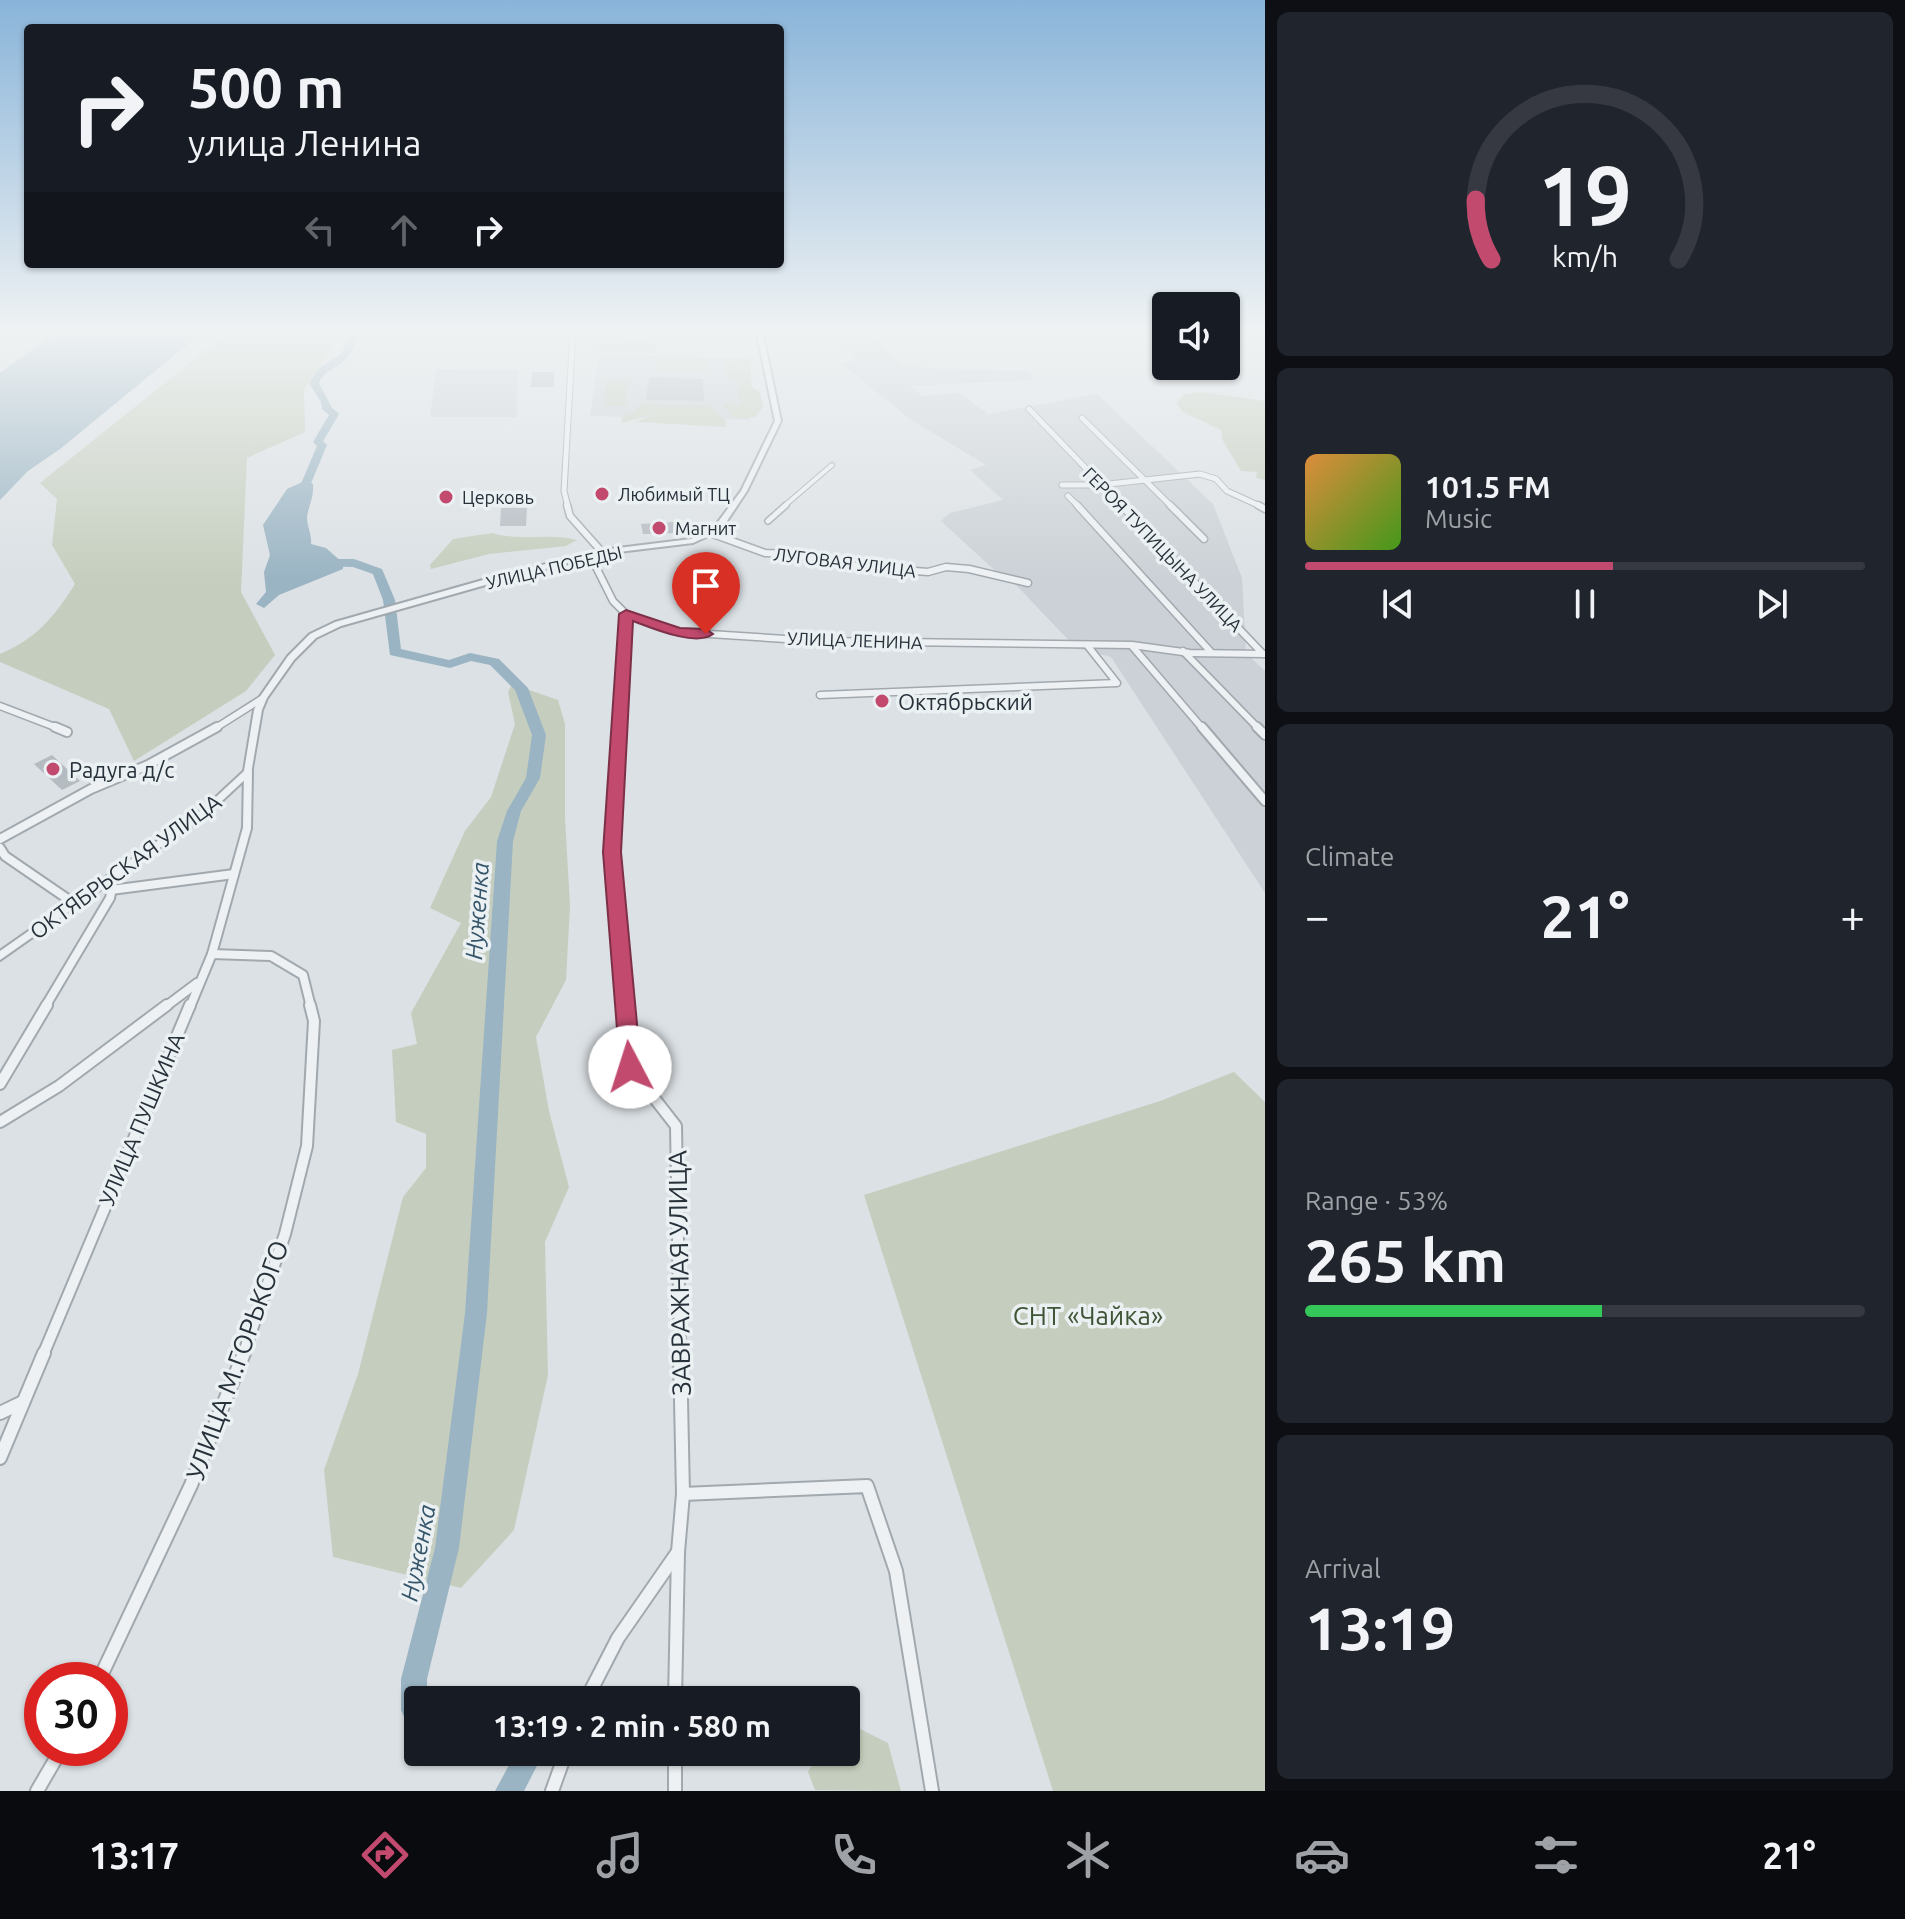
<!DOCTYPE html>
<meta charset="utf-8">
<style>
body{margin:0;font-family:Ubuntu,sans-serif;background:#20242c;color:#f1f3f6;height:100vh;display:flex;flex-direction:column;font-size:30px;white-space:nowrap}
*{box-sizing:border-box;margin:0}
p{font-size:26px;color:#9ea1a6}
.icon{flex:none;width:44px;height:44px;fill:none;stroke:currentColor;stroke-width:2;stroke-linecap:round;stroke-linejoin:round}
.map{position:relative;flex:1;overflow:hidden}
.details{display:flex;flex-direction:column;gap:12px;padding:12px;background:#0d0f14;width:640px}
.details>*{flex:none}
.hud{position:absolute;left:24px;top:24px;width:760px;height:244px;border-radius:8px;box-shadow:0 2px 6px #0004;background:#171b24;color:#f1f3f6;overflow:hidden}
.buttons{position:absolute;left:1152px;top:292px;display:grid;gap:16px}
.buttons a{display:grid;place-items:center;width:88px;height:88px;border-radius:8px;background:#171b24;box-shadow:0 2px 6px #0004;font-size:40px}
.speed{position:absolute;left:24px;top:1662px;display:flex;gap:16px;font-size:40px;font-weight:700;text-align:center}
.speed>*{display:grid;place-content:center;width:104px;height:104px;border-radius:50%;background:#171b24;box-shadow:0 2px 6px #0004;line-height:1}
.speed .limit{border:12px solid #d22;background:#fff;color:#111}
.pin{position:absolute;display:grid;place-items:center;width:68px;height:68px;color:#fff;margin:-82px -34px;border-radius:50% 50% 50% 0;rotate:-45deg;box-shadow:0 0 8px #0007}
.pin .icon{rotate:45deg}
.me{position:absolute;width:88px;margin:-44px;rotate:355deg;stroke-linejoin:round;filter:drop-shadow(0 0 6px #0008)}
.turn{display:flex;align-items:center;gap:28px;height:168px;padding:0 32px;font-size:36px}
.turn .icon{width:104px;height:104px;stroke-width:2.5}
.turn b{display:block;font-size:56px;line-height:68px}
.lanes{display:flex;align-items:center;height:76px;padding:0 32px;background:#0003;justify-content:center;gap:40px;direction:ltr}
.lanes .off{opacity:.35}
.big{font-size:60px;font-weight:700;line-height:1.1}
.details .card{flex:1;display:flex;flex-direction:column;justify-content:center;gap:12px;min-width:0;padding:0 28px;border-radius:12px;background:#20242c}
.details .dial{align-items:center;gap:0}
.dial svg{height:208px;overflow:visible;fill:none;stroke:#363941;stroke-width:7;stroke-linecap:round;text-anchor:middle}
.dial text{fill:#f1f3f6;stroke:none}
.song{display:flex;align-items:center;gap:24px}
.cover{width:96px;height:96px;border-radius:12px;background:linear-gradient(135deg,hsl(30 70% 55%),hsl(100 70% 35%))}
.played{height:8px;border-radius:4px;background:linear-gradient(90deg,#c14a6e 55%,#363941 55%)}
.keys{display:flex;justify-content:space-around;direction:ltr}
.heat{display:flex;justify-content:space-between;align-items:center;font-size:44px;direction:ltr}
.charge{height:12px;border-radius:6px;background:linear-gradient(90deg,#34c759 53%,#363941 0)}
.trip{position:absolute;left:404px;top:1686px;width:456px;height:80px;border-radius:8px;background:#171b24;box-shadow:0 2px 6px #0004;font-weight:700;line-height:80px;text-align:center}
.dock{display:flex;height:128px;justify-content:space-around;align-items:center;background:#090b0e;color:#9ea1a6}
.dock .icon{width:56px;height:56px}
.dock .current{color:#c14a6e}
.dock b{font-size:36px;color:#f1f3f6}
main{display:flex;flex:1;min-height:0}
.map>svg:first-child{display:block}
</style>
<main>
<div class="map">
<svg width="1265" height="1791" viewBox="0 0 1265 1791">
<rect width="100%" height="100%" fill="#dce1e5"/>
<g fill="#cbd1d6">
<polygon points="593,330 658,330 657,354 590,353"/>
<polygon points="826,330 871,330 867,332 904,367 1029,371 1033,380 910,386 922,396 959,393 987,413 985,415 1097,394 1213,504 1242,578 1246,653 1265,671 1265,893 1111,657 1076,648 1016,585 1003,578 941,521 950,513 1003,500 970,470 986,465 910,419 841,363 858,360"/>
<polygon points="599,355 747,358 750,420 590,416"/>
<polygon points="436,369 518,370 517,417 430,417"/>
</g>
<g fill="#c5cebe">
<path d="M 231,330 L 345,330 L 304,389 L 305,432 L 247,458 L 241,592 L 275,655 L 246,691 L 134,761 L 109,709 L 0,662 L 0,654 C 36,639 55,616 75,584 L 52,545 L 57,499 L 40,483 Z"/>
<path d="M 601,330 C 619,330 634,343 653,344 L 653,350 L 600,348 Z"/>
<polygon points="743,357 750,360 752,387 760,392 763,407 755,417 733,418 722,403 741,405 737,394 741,383 727,377 724,362 740,362 743,376 740,359"/>
<polygon points="658,358 708,359 708,371 657,370"/>
<polygon points="606,380 628,381 626,406 604,406"/>
<polygon points="1201,392 1265,401 1265,480 1256,478 1257,472 1241,471 1222,439 1221,430 1183,412 1176,403 1185,394"/>
<polygon points="640,404 709,405 726,421 726,427 636,422 655,414 621,423 622,417 633,413"/>
<path d="M 492,533 C 520,542 550,532 577,540 L 566,546 L 489,554 L 431,569 L 430,565 L 453,539 Z"/>
<polygon points="512,684 558,700 565,724 565,817 570,906 566,980 536,1037 549,1111 569,1187 545,1242 548,1375 514,1530 461,1588 333,1557 324,1470 358,1374 403,1197 426,1168 426,1134 396,1122 392,1050 417,1044 411,1013 461,923 430,908 465,831 491,797 515,724 508,692"/>
<polygon points="1234,1072 1265,1102 1265,1791 1053,1791 864,1195 1160,1101"/>
<polygon points="846,1722 888,1743 901,1791 815,1790 808,1772 819,1752 846,1752"/>
</g>
<g fill="#9ab4c3">
<polygon points="59,330 205,330 60,449 28,471 0,500 0,373"/>
<path d="M 307,480 L 313,484 C 314,499 308,507 307,517 C 307,526 312,535 311,544 L 326,548 L 343,563 L 343,569 L 279,595 L 264,608 L 256,604 L 266,592 L 264,572 L 270,555 L 263,525 L 287,489 Z"/>
</g>
<g fill="none" stroke-linecap="round" stroke-linejoin="round">
<g fill="#9ab4c3" fill-rule="evenodd">
<path d="M 353,330 L 361,330 C 357,340 353,353 344,361 C 335,370 324,370 319,383 L 332,408 L 339,414 L 325,438 L 323,441 L 327,445 L 304,500 L 295,502 L 294,500 L 317,446 L 313,442 L 329,415 L 322,409 L 321,402 L 309,383 L 319,368 L 341,354 Z"/>
<polygon points="320,559 354,559 382,569 395,600 401,649 449,660 470,653 499,659 528,688 546,735 540,778 521,811 513,841 487,1313 459,1548 427,1679 427,1700 418,1700 418,1725 405,1719 401,1710 401,1679 435,1548 465,1313 497,841 507,811 526,778 532,735 515,690 490,665 471,661 450,668 390,655 383,600 373,574 353,567 316,566 316,560"/>
<polygon points="516,1752 544,1752 524,1791 495,1791"/>
</g>
</g>
<g fill="#b4bbc1">
<polygon points="532,372 554,372 554,387 531,387"/>
<polygon points="649,377 703,379 704,401 646,400"/>
<polygon points="501,508 527,508 526,526 500,526"/>
<polygon points="675,522 678,533 643,534 641,524"/>
<polygon points="52,755 80,781 62,790 34,764"/>
</g>
<g fill="none" stroke-linecap="round" stroke-linejoin="round">
<g stroke="#a2a9ae" stroke-width="6">
<polyline id="pedestrian-far1" points="783,507 832,465"/>
</g>
<g stroke="#a2a9ae" stroke-width="8">
<polyline id="pedestrian" points="768,521 786,505"/>
</g>
<g stroke="#a2a9ae" stroke-width="7">
<g id="minor-far4">
<polyline points="1029,409 1123,507"/>
<polyline points="1082,418 1172,507"/>
<polyline points="1062,485 1100,485 1200,474 1216,479 1227,491 1262,507"/>
<polyline points="1068,496 1079,507"/>
<polyline points="568,507 564,491 573,330"/>
</g>
</g>
<g stroke="#a2a9ae" stroke-width="9">
<g id="minor-far3">
<polyline points="567,505 570,516 602,552"/>
<polyline points="1077,505 1210,651"/>
<polyline points="1121,505 1263,654"/>
<polyline points="1170,505 1204,539"/>
<polyline points="1258,505 1265,509"/>
<polyline points="710,533 765,553 790,554 863,567 928,572 946,567 969,569 1028,583"/>
<polyline points="590,555 613,601 626,614 678,632 817,641 1132,645 1190,653 1265,654"/>
<polyline points="1132,646 1203,729"/>
<polyline points="1183,651 1259,729"/>
<polyline points="820,695 1117,683 1087,645"/>
<polyline points="0,706 60,729"/>
<polyline points="214,729 263,698"/>
<polyline points="619,729 626,614"/>
</g>
</g>
<g stroke="#a2a9ae" stroke-width="12">
<g id="minor-far2">
<polyline points="55,727 67,732"/>
<polyline points="619,727 612,852 625,1007"/>
<polyline points="1202,727 1265,801"/>
<polyline points="1257,727 1265,735"/>
<polyline points="0,839 91,789 148,765 217,727"/>
<polyline points="0,848 5,856 75,904"/>
<polyline points="111,890 234,874"/>
<polyline points="212,954 271,956 303,975 311,1007"/>
<polyline points="45,1007 110,898 114,877"/>
<polyline points="165,1007 197,983"/>
<polyline points="190,1007 212,954 247,828 248,772"/>
</g>
</g>
<g stroke="#a2a9ae" stroke-width="14">
<g id="minor-far1">
<polyline points="625,1005 630,1067 676,1126 680,1355"/>
<polyline points="0,1084 47,1005"/>
<polyline points="0,1122 59,1086 167,1005"/>
<polyline points="43,1355 190,1005"/>
<polyline points="243,1355 285,1234 307,1146 314,1021 310,1005"/>
</g>
</g>
<g stroke="#a2a9ae" stroke-width="16">
<g id="minor">
<polyline points="0,1413 23,1402"/>
<polyline points="0,1458 44,1353"/>
<polyline points="683,1494 867,1486 896,1571 932,1791"/>
<polyline points="99,1680 191,1485 244,1353"/>
<polyline points="586,1700 618,1638 677,1553"/>
<polyline points="675,1700 678,1552 683,1494 680,1353"/>
<polyline points="675,1752 675,1791"/>
<polyline points="37,1791 62,1748"/>
<polyline points="552,1791 566,1752"/>
</g>
</g>
<g stroke="#a2a9ae" stroke-width="4">
<polygon id="tertiary" points="756,330 762,330 781,421 747,491 721,530 693,543 602,554 496,582 341,626 316,638 294,660 267,698 262,710 251,774 209,813 0,960 0,951 203,809 244,771 254,710 259,698 288,656 310,634 335,622 490,578 602,550 691,539 715,526 741,491 775,421"/>
</g>
<use href="#pedestrian-far1" stroke="#eef1f4" stroke-width="4"/>
<use href="#pedestrian" stroke="#eef1f4" stroke-width="5"/>
<use href="#minor-far4" stroke="#eef1f4" stroke-width="5"/>
<use href="#minor-far3" stroke="#eef1f4" stroke-width="6"/>
<use href="#minor-far2" stroke="#eef1f4" stroke-width="8"/>
<use href="#minor-far1" stroke="#eef1f4" stroke-width="10"/>
<use href="#minor" stroke="#eef1f4" stroke-width="12"/>
<use href="#tertiary" fill="#eef1f4" fill-rule="evenodd"/>
</g>
<linearGradient id="sky" x2="0" y2="1"><stop stop-color="#89b4d9"/><stop offset="0.57" stop-color="#eff2f3"/><stop offset="1" stop-color="#eff2f3" stop-opacity="0"/></linearGradient>
<rect width="1265" height="580" fill="url(#sky)"/>
<path fill="#c14a6e" stroke="#7d3048" stroke-width="2" d="M 626,610 L 680,628 L 706,629 L 713,634 C 696,647 652,628 633,621 L 621,852 L 641,1067 L 638,1073 L 630,1075 L 623,1073 L 620,1067 L 603,852 L 619,614 Z"/>
<g fill="#c14a6e" stroke="#ebf0f3" stroke-width="3">
<circle cx="602" cy="494" r="8"/>
<circle cx="446" cy="497" r="8"/>
<circle cx="659" cy="528" r="8"/>
<circle cx="882" cy="701" r="8"/>
<circle cx="53" cy="769" r="8"/>
</g>
<g text-anchor="middle" dominant-baseline="central" stroke-width="7" stroke-linejoin="round" paint-order="stroke">
<g font-size="18" fill="#27313a" stroke="#ebf0f3" text-anchor="start">
<text x="618" y="494">Любимый ТЦ</text>
<text x="462" y="497">Церковь</text>
<text x="675" y="528">Магнит</text>
</g>
<g font-size="18" fill="#27313a" stroke="#ebf0f3">
<text transform="translate(1163 549) rotate(46)">ГЕРОЯ ТУПИЦЫНА УЛИЦА</text>
<text transform="translate(845 562) rotate(7)">ЛУГОВАЯ УЛИЦА</text>
<text transform="translate(554 567) rotate(-13)">УЛИЦА ПОБЕДЫ</text>
<text transform="translate(855 640) rotate(2)">УЛИЦА ЛЕНИНА</text>
</g>
<g font-size="22" fill="#27313a" stroke="#ebf0f3" text-anchor="start">
<text x="898" y="701">Октябрьский</text>
<text x="69" y="769">Радуга д/с</text>
</g>
<g font-size="22" fill="#27313a" stroke="#ebf0f3">
<text transform="translate(125 866) rotate(-36)">ОКТЯБРЬСКАЯ УЛИЦА</text>
<text transform="translate(141 1119) rotate(-67)">УЛИЦА ПУШКИНА</text>
</g>
<g font-size="24" font-style="italic" fill="#35556a" stroke="#ebf0f3">
<text transform="translate(477 911) rotate(-86)">Нуженка</text>
<text transform="translate(418 1553) rotate(-79)">Нуженка</text>
</g>
<g font-size="26" fill="#27313a" stroke="#ebf0f3">
<text transform="translate(679 1273) rotate(-91)">ЗАВРАЖНАЯ УЛИЦА</text>
<text transform="translate(237 1360) rotate(-70)">УЛИЦА М.ГОРЬКОГО</text>
</g>
<g font-size="26" fill="#405436" stroke="#ebf0f3">
<text x="1088" y="1315">СНТ «Чайка»</text>
</g>
</g>
</svg>
<div class="buttons">
<a><svg class="icon" aria-label="sound" viewBox="0 0 24 24"><path d="M4 9h4l5-4v14l-5-4H4zM17 9q2 3 0 6"/></svg></a>
</div>
<div class="speed"><div class="limit">30</div></div>
<div class="pin" style="left:706px;top:634px;background:#d93025"><svg class="icon" aria-label="arrive" viewBox="0 0 24 24"><path d="M6 21V4h12l-3 4 3 4H6"/></svg></div>
<svg class="me" style="left:630px;top:1067px" viewBox="-20 -20 40 40"><circle r="19" fill="#fff"/><path d="M0-13L10 11 0 6-10 11z" fill="#c14a6e"/></svg>
<div class="trip">13:19 · 2 min · 580 m</div>
<div class="hud">
<div class="turn"><svg class="icon" aria-label="right" viewBox="0 0 24 24"><path d="M7 20v-9h11M14 6l5 5-5 5"/></svg><div><b>500 m</b>улица Ленина</div></div>
<div class="lanes"><svg class="icon off" aria-label="left" viewBox="0 0 24 24"><path d="M17 20v-9H6M10 6l-5 5 5 5"/></svg><svg class="icon off" aria-label="ahead" viewBox="0 0 24 24"><path d="M12 20V5M6 11l6-6 6 6"/></svg><svg class="icon" aria-label="right" viewBox="0 0 24 24"><path d="M7 20v-9h11M14 6l5 5-5 5"/></svg></div>
</div>
</div>
<section class="details">
<div class="card dial"><svg viewBox="0 0 100 80">
<path d="M14 69A42 42 0 1 1 86 69"/>
<path d="M14 69A42 42 0 0 1 8 46" stroke="#c14a6e"/>
<text x="50" y="56" font-size="32" font-weight="700">19</text>
<text x="50" y="72" font-size="11">km/h</text>
</svg></div>
<div class="card">
<div class="song"><i class="cover"></i><div><b>101.5 FM</b><p>Music</p></div></div>
<div class="played"></div>
<div class="keys"><svg class="icon" aria-label="previous" viewBox="0 0 24 24"><path d="M18 5L8 12l10 7zM5 5v14"/></svg><svg class="icon" aria-label="pause" viewBox="0 0 24 24"><path d="M8 5v14M16 5v14"/></svg><svg class="icon" aria-label="next" viewBox="0 0 24 24"><path d="M6 5l10 7-10 7zM19 5v14"/></svg></div>
</div>
<div class="card"><p>Climate</p>
<div class="heat"><a>−</a><b class="big">21°</b><a>+</a></div>
</div>
<div class="card"><p>Range · 53%</p><b class="big">265 km</b><div class="charge"></div></div>
<div class="card"><p>Arrival</p><b class="big">13:19</b></div>
</section>
</main>
<nav class="dock">
<b>13:17</b>
<svg class="icon current" aria-label="directions" viewBox="0 0 24 24"><path d="M12 3l9 9-9 9-9-9zM9 14v-3h6M13 9l2 2-2 2"/></svg>
<svg class="icon" aria-label="music" viewBox="0 0 24 24"><path d="M9 18V5l10-2v13"/><circle cx="6" cy="18" r="3"/><circle cx="16" cy="16" r="3"/></svg>
<svg class="icon" aria-label="phone" viewBox="0 0 24 24"><path d="M5 4h4l2 5-3 2q2 4 5 5l2-3 5 2v4C11 20 4 13 5 4z"/></svg>
<svg class="icon" aria-label="climate" viewBox="0 0 24 24"><path d="M12 3v18M4 7l16 10M4 17L20 7"/></svg>
<svg class="icon" aria-label="car" viewBox="0 0 24 24"><path d="M5 17H2v-5l4-1 3-4h7l3 4 3 1v5h-3M9 17h6M6 11h13"/><circle cx="7" cy="17" r="2"/><circle cx="17" cy="17" r="2"/></svg>
<svg class="icon" aria-label="filters" viewBox="0 0 24 24"><path d="M4 7h16M4 17h16"/><circle cx="9" cy="7" r="2"/><circle cx="15" cy="17" r="2"/></svg>
<b>21°</b>
</nav>
